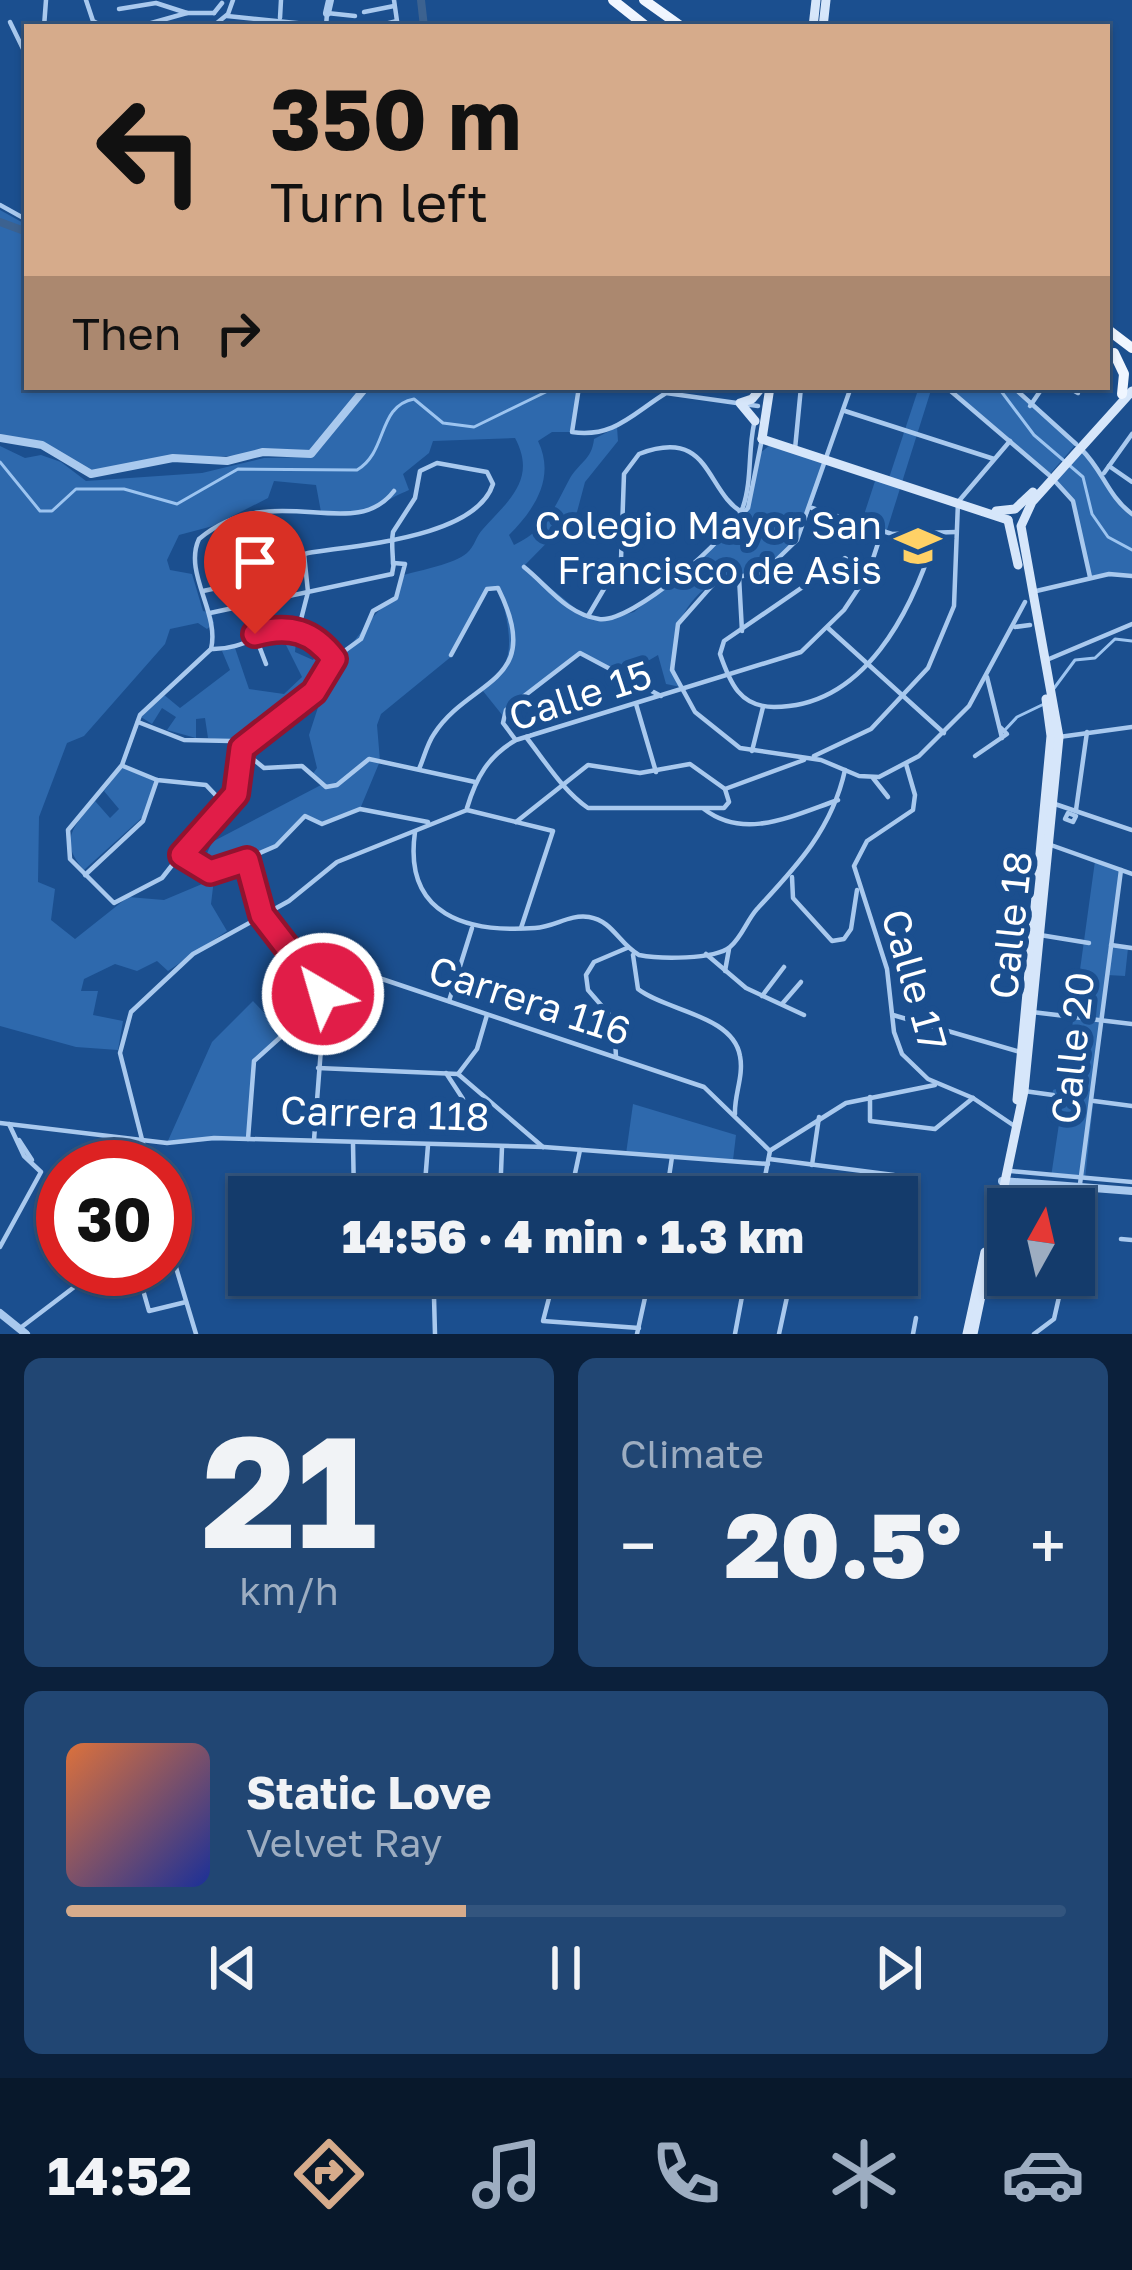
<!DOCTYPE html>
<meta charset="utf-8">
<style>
body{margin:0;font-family:"Golos Text",sans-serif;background:#214673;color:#f1f3f6;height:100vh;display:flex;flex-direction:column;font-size:45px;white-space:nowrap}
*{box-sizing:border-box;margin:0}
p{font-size:39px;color:#9dadc1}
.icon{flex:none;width:66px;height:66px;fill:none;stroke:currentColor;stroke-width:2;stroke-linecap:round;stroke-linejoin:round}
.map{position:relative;height:1334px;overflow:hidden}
.sheet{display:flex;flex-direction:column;gap:24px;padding:24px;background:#0b203b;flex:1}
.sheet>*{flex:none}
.banner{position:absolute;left:24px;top:24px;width:1086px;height:366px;border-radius:0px;box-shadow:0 3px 9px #0004,0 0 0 3px #33557e;background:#d6ab8b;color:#111;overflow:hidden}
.needle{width:78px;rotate:8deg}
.tools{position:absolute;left:987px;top:1188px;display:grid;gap:24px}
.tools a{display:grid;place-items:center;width:108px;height:108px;border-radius:0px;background:#143b6b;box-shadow:0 3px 9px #0004,0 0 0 3px #33557e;font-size:60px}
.speed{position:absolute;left:36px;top:1140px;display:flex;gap:24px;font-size:60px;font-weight:700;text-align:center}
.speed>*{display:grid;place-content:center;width:156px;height:156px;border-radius:50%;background:#143b6b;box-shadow:0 3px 9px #0004,0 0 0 3px #33557e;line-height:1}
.speed .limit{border:18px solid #d22;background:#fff;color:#111}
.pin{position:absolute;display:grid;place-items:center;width:102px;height:102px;color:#fff;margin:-123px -51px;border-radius:50% 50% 50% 0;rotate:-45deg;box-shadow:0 0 12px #0007}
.pin .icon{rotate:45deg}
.me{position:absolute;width:132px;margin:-66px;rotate:322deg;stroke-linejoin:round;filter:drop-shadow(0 0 9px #0008)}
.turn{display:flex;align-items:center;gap:42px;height:252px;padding:0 48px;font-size:54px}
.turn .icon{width:156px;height:156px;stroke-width:2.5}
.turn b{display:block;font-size:84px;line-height:102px}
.then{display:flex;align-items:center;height:114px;padding:0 48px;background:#0003;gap:24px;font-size:45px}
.big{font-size:90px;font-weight:800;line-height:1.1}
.sheet .tile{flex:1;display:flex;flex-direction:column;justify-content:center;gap:18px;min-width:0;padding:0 42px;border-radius:18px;background:#214673}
.sheet .dial{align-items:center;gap:0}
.dial b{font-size:156px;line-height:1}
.song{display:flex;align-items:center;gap:36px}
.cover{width:144px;height:144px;border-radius:18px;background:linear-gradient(135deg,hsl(20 70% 55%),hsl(230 70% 35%))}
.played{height:12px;border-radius:6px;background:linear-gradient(90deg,#d6ab8b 40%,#33557e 40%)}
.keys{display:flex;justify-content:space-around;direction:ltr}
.heat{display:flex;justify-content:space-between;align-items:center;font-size:66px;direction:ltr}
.sheet .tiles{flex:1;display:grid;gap:24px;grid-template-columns:1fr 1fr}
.tile:last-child{grid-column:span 2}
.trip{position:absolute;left:228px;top:1176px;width:690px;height:120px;border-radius:0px;background:#143b6b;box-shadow:0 3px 9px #0004,0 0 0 3px #33557e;font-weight:800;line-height:120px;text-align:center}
.tab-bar{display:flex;height:192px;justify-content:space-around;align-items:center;background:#08182b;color:#9dadc1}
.tab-bar .icon{width:84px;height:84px}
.tab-bar .active{color:#d6ab8b}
.tab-bar b{font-size:54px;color:#f1f3f6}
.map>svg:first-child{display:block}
</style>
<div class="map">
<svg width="1132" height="1334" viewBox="0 0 1132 1334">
<rect width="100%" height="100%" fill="#1b4f8f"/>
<g fill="#2e69ad">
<path d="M 0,210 L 27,225 L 27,387 L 579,387 L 572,432 L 552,432 L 538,441 C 556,478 534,510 509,535 L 514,545 C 547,529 553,510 569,480 C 578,463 592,460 594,439 L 617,427 L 618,441 L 585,482 L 577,512 L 524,566 L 581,613 L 607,620 L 634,612 L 744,517 L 760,453 L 770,445 L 828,460 L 801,534 L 764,572 C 752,574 738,574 726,578 C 682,591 661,649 681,687 L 666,684 L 658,655 L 636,668 L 635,679 L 580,653 L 503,716 L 483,691 C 519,662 510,634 501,594 L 497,588 L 487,589 L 452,656 L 381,714 L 377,725 L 380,761 L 360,809 L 322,824 L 305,816 L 280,843 L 210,871 L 201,867 L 212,842 L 321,785 L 312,775 L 317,768 L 309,735 L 324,689 L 317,684 L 283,714 L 244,736 L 242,743 L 208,738 L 205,718 L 196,719 L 196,738 L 167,730 L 176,717 L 162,708 L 152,724 L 141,717 L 163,694 L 180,708 L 230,670 L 222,651 L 234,645 L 249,689 L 284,694 L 302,677 L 279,631 L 297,632 L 295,652 L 313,660 L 321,645 L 330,656 L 328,663 C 360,646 365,615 396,598 L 404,575 C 421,570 454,564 467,553 C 475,546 476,536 483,529 C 509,500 537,479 515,438 L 433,441 L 429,453 L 403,474 L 409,490 C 364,509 378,519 321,512 L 316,485 L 274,481 L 268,498 L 213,526 L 179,535 L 167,560 L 170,570 L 192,574 L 203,611 L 211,613 L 214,623 L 207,629 L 198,623 L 170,629 L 165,644 L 84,736 L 67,743 L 39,817 L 38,882 L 55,889 L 51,920 L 75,939 L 128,897 L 164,900 L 214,879 L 211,904 L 227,931 L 168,971 L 157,961 L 137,971 L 115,964 L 84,979 L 81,991 L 98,991 L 93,1015 L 123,1021 L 118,1050 L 76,1047 L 0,1026 L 0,446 L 25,458 L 41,455 L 61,462 L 86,481 L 202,473 L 264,458 L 311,457 C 240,449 162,463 91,474 L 54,451 L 0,438 Z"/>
<polygon points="919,387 932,387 886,533 861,524 877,475 889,478"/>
<polygon points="946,387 1013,387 1076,444 1049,475"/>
<path d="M 1080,448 C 1100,471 1108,495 1132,514 L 1132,576 L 1090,577 L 1073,501 L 1053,478 Z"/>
<path d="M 122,767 L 154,781 L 146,814 L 84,870 C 58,841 73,827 95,801 L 110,818 L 119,809 L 104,791 Z"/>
<polygon points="1095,861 1121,870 1111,945 1128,948 1125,976 1107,975 1085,1179 1051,1177 1062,1104 1052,1100 1053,1090 1064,1086"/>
<polygon points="253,1001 284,1034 252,1065 248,1139 167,1143 212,1042"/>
<polygon points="633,1104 736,1135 733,1160 626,1154"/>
</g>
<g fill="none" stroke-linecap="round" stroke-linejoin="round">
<g stroke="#9cc4f0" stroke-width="3">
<polyline points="998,387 1034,435 1083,477 1092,514 1108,537 1132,550"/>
<path d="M 0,462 L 40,511 L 52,511 L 76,489 L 124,489 L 177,504 L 238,469 L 357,470 C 388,452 377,406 414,399 L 443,423 L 474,427 L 556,387"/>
<polyline points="1052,691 1075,660 1095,658 1115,639 1132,641"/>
<polyline points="1004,731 1017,717 1044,704"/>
</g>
<g stroke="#3c6290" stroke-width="8">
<polyline points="421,0 424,27"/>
<polyline points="0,222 27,232"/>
</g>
<polygon stroke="#a9c9ee" stroke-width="4.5" points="1068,813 1076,816 1073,822 1065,819"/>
<g stroke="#a9c9ee" stroke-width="4.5">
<polyline points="86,0 93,21 104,27"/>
<polyline points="119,9 156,3 187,13"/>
<polyline points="364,12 394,6"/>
<polyline points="214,13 222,3"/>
<polyline points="227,16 326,26"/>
<polyline points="280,18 281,0"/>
<polyline points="10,22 27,57"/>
<polyline points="44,27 46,0"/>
<polyline points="137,27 187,13 214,13"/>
<polyline points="212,27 228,14 233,0"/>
<polyline points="326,27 327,13 355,16"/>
<polyline points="373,27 397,21 394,0"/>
<polyline points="0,205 27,220"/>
<path d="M 579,387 L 572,432 C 614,438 632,414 666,393 L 758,406"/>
<polyline points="851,387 797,540 764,572 716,581 678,624 672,670 695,712 740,748 821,760 859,776 879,777 919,756 969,706 1025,602"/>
<polyline points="946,387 1049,475"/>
<polyline points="1013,387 1076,444"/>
<polyline points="1068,387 1078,393"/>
<polyline points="582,389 599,387"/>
<polyline points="1030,406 1043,387"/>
<polyline points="845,411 994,459"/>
<polyline points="795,449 801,387"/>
<path d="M 1081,449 C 1103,470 1107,495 1132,514"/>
<polyline points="1109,466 1132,482"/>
<polyline points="1104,473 1132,434"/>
<polyline points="1053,479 1073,501 1090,577"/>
<polyline points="812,508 892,534 956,532"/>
<polyline points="723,535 748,508 762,439"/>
<path d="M 524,567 C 548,586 566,614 599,619 C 632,624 732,536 743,507 C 752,481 748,451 754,424"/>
<path d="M 865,572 L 845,558 L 724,641 L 720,654 C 730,683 740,707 774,707 C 865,707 912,611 935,536"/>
<polyline points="739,577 742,631"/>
<path d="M 203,591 C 223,587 247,582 266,573 C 280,566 293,556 308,553 C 356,545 476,538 493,484 L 487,472 L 437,463 L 420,471 L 415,498 L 393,532 C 391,543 393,553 393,564"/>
<polyline points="1032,592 1109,574 1132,576"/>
<polyline points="210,613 392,574"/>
<path d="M 588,616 L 621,560 L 624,474 L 639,454 C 713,426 704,493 745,514"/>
<polyline points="1015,627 1030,625"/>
<polyline points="828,628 944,733"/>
<polyline points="298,631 308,592 304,554"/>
<polyline points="255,635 266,664"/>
<polyline points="211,649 140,715 122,765 68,830 70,859 114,903 162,878 210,817 233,797 242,748 314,692 328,663 361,639 373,611 396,598 405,564 394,563 392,574"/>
<path d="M 211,649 C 220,613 183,573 199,539 C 273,477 353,545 394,491"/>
<path d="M 211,649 C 262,651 287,597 334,659"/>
<polyline points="1049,659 1132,624"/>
<polyline points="987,677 1002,738"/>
<polyline points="636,704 656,772"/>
<polyline points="138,722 184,740 231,741 264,768 302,766 326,787 337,785 369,759 475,782"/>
<polyline points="1059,737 1132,727"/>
<polyline points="515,739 503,723 506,710 580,653 661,696"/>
<polyline points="752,751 763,707"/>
<polyline points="814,756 871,729 928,668 954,606 958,502 1010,441"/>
<polyline points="975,756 1007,734 1001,728"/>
<polyline points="906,764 915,795 913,810 867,841 854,866 887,969 894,1032 902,1054 928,1079 973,1098 1013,1125"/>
<polyline points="123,766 157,780 206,785 225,805"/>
<path d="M 419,769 C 424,758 427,744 434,734 C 470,678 546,684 498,588 L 487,589 L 451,655"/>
<polyline points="873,778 888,797"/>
<polyline points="725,789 804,760"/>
<polyline points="1052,803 1132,830"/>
<path d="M 467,808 C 476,778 488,756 516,740 L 801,652 L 844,610 L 868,574 L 882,531"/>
<path d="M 704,809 C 745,841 794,815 838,800"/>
<polyline points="467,810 553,831 521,928"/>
<polyline points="1076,810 1087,732"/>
<path d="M 516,822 L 588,765 L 640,773 L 690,764 L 725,789 L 729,802 L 724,808 L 588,808 C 563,791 545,761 526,737"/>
<path d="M 415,832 C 403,916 468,933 535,928 C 555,927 569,914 589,917 C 613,921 619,944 639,955 C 659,959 714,960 730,947 C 742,937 747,920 757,909 C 797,866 832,829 845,770"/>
<polyline points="1048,844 1132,874"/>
<polyline points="182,855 216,872 276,846 305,816 322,824 360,809 428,822"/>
<polyline points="247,861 262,915 330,1003"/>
<polyline points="85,875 143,821 157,780"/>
<polyline points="792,877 793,898 832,941 844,939 851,929 857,890"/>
<polyline points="1040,935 1089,943"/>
<polyline points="1111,945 1132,948"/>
<polyline points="706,954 746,988 804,1015"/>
<path d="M 633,955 L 638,989 C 666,1011 733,1015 740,1056 C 744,1076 734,1095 735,1114"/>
<polyline points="725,971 729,949"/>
<polyline points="762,996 784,967"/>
<polyline points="449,1001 472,928"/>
<polyline points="782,1004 801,982"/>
<polyline points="1032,1012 1132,1024"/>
<polyline points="893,1015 1020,1052"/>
<polyline points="616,1057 614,1020 588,990 586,975 594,962 627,948"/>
<polyline points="318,1068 458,1074 543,1147"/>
<polyline points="446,1073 463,1099"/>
<polyline points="458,1074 477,1049 487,1015"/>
<polyline points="1024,1091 1053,1095"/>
<polyline points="870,1097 870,1121 935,1129 973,1098"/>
<polyline points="1094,1101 1132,1106"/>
<polyline points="0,1123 167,1143 214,1138 544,1147 768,1164"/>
<polyline points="248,1139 254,1061 284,1034 379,978 704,1087 770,1151"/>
<polyline points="19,1140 32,1160"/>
<polyline points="314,1140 324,1009"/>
<polyline points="353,1143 354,1197"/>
<polyline points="771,1150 846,1103 935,1085"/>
<polyline points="769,1159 894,1175"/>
<polyline points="812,1165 819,1117"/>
<polyline points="149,1167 120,1053 131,1012 193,954 289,901 337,862 467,810"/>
<polyline points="1011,1171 1132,1182"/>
<polyline points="425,1183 428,1145"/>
<polyline points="500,1197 502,1147"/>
<polyline points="570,1197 580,1150"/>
<polyline points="666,1197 672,1157"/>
<polyline points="761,1197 770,1151"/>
<polyline points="1074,1230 1121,870"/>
<polyline points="165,1231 196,1334"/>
<polyline points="1121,1239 1132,1240"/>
<polyline points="0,1247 41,1172 24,1156 9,1124"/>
<polyline points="137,1269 149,1311 186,1302"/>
<polyline points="386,1275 387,1285 424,1281"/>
<polyline points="424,1275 434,1297 435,1334"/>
<polyline points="490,1275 490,1282 508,1286 512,1275"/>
<polyline points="555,1275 543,1321 639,1328"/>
<polyline points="743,1292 787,1297 779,1334"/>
<polyline points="19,1329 98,1269"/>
<polyline points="637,1334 650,1275"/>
<polyline points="735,1334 746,1275"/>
<polyline points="913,1334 916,1318"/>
<polyline points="1034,1334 1054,1319 1064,1275"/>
</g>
<g stroke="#a9c9ee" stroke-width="8">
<polyline points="327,13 330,0"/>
<polyline points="0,438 42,445 91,474 173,458 227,461 263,452 311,454 366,387"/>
<polyline points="1002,1181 1132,1191"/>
<polyline points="0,1313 26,1334"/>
</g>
<g stroke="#d6e6fa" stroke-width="9">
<polyline points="813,27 816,0"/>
<polyline points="823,27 826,0"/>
<polyline points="755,421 740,403 752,399 761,388"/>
<polyline points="762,439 1008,520"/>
<polyline points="762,439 770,387"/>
<polyline points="996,511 1015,509 1033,492"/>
<polyline points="1008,520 1018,565"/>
<polyline points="1017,1100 1051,736 1046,699"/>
<polyline points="967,1334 985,1252"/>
<polyline points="973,1334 1024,1091 1059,737 1021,526 1032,502 1132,391"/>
</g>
<g stroke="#f0f6ff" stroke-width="10">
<polyline points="613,0 647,27"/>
<polyline points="644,0 682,27"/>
<polyline points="1107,329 1132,348"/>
<polyline points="1114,353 1124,374 1122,394"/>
</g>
</g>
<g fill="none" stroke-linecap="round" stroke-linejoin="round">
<g stroke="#92132f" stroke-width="30">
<path id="route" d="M 255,634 C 289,624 313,631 334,659 L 314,692 L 242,748 L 236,794 L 182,855 L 210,872 L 247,860 L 262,915 L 323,994"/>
</g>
<use href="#route" stroke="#e11d48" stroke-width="21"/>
</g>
<defs>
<g id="university-bare" transform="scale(3.6)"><path d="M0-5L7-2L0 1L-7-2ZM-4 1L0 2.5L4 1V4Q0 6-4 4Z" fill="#ffd166" stroke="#1b4f8f" stroke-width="2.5" paint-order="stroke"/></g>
</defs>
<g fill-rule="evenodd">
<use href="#university-bare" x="918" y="546"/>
</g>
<g text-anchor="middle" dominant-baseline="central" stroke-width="12" stroke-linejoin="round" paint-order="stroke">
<g font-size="39" fill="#fff" stroke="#1b4f8f" text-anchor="end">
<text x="882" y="524">Colegio Mayor San<tspan x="882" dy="45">Francisco de Asis</tspan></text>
</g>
<g font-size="39" fill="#fff" stroke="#1b4f8f">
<text transform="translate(580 695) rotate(-18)">Calle 15</text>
<text transform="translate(1010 925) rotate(-84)">Calle 18</text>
<text transform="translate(915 980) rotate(74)">Calle 17</text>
<text transform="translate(530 1000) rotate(18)">Carrera 116</text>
<text transform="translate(1072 1048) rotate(-84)">Calle 20</text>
<text transform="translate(385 1113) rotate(2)">Carrera 118</text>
</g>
</g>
</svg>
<div class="tools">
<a><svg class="needle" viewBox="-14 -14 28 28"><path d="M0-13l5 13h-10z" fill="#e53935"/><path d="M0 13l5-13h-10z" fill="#9dadc1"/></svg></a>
</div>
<div class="speed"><div class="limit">30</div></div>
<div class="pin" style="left:255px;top:634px;background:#d93025"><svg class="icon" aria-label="arrive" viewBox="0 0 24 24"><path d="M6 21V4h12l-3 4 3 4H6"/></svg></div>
<svg class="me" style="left:323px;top:994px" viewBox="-20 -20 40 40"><circle r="17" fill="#e11d48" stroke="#fff" stroke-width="3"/><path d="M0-11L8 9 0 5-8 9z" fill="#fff"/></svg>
<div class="trip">14:56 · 4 min · 1.3 km</div>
<div class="banner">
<div class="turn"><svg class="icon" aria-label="left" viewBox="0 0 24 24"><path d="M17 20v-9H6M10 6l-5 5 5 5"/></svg><div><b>350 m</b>Turn left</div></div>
<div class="then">Then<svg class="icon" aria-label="right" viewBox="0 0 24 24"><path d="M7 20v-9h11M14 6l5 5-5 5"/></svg></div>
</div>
</div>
<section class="sheet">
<div class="tiles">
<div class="tile dial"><b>21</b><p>km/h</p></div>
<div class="tile"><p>Climate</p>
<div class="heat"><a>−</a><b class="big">20.5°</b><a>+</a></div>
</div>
<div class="tile">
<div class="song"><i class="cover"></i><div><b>Static Love</b><p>Velvet Ray</p></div></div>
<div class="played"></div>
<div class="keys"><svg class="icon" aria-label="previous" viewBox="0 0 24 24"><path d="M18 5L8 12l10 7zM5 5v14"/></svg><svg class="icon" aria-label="pause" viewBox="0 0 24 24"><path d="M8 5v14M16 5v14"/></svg><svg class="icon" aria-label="next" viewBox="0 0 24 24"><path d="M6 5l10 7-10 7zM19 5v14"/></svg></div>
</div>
</div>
</section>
<nav class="tab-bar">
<b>14:52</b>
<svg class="icon active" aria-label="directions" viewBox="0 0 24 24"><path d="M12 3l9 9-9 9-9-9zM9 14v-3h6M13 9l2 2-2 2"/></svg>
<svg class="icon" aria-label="music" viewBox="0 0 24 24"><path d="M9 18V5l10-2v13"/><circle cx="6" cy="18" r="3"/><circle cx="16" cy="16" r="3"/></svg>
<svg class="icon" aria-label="phone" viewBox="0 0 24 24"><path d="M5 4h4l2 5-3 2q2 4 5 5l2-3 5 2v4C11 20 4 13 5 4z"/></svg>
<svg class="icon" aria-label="climate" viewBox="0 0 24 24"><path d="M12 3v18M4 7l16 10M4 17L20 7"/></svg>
<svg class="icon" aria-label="car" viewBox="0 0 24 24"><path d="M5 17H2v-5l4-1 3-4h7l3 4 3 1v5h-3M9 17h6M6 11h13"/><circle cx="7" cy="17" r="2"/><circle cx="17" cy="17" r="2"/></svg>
</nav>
